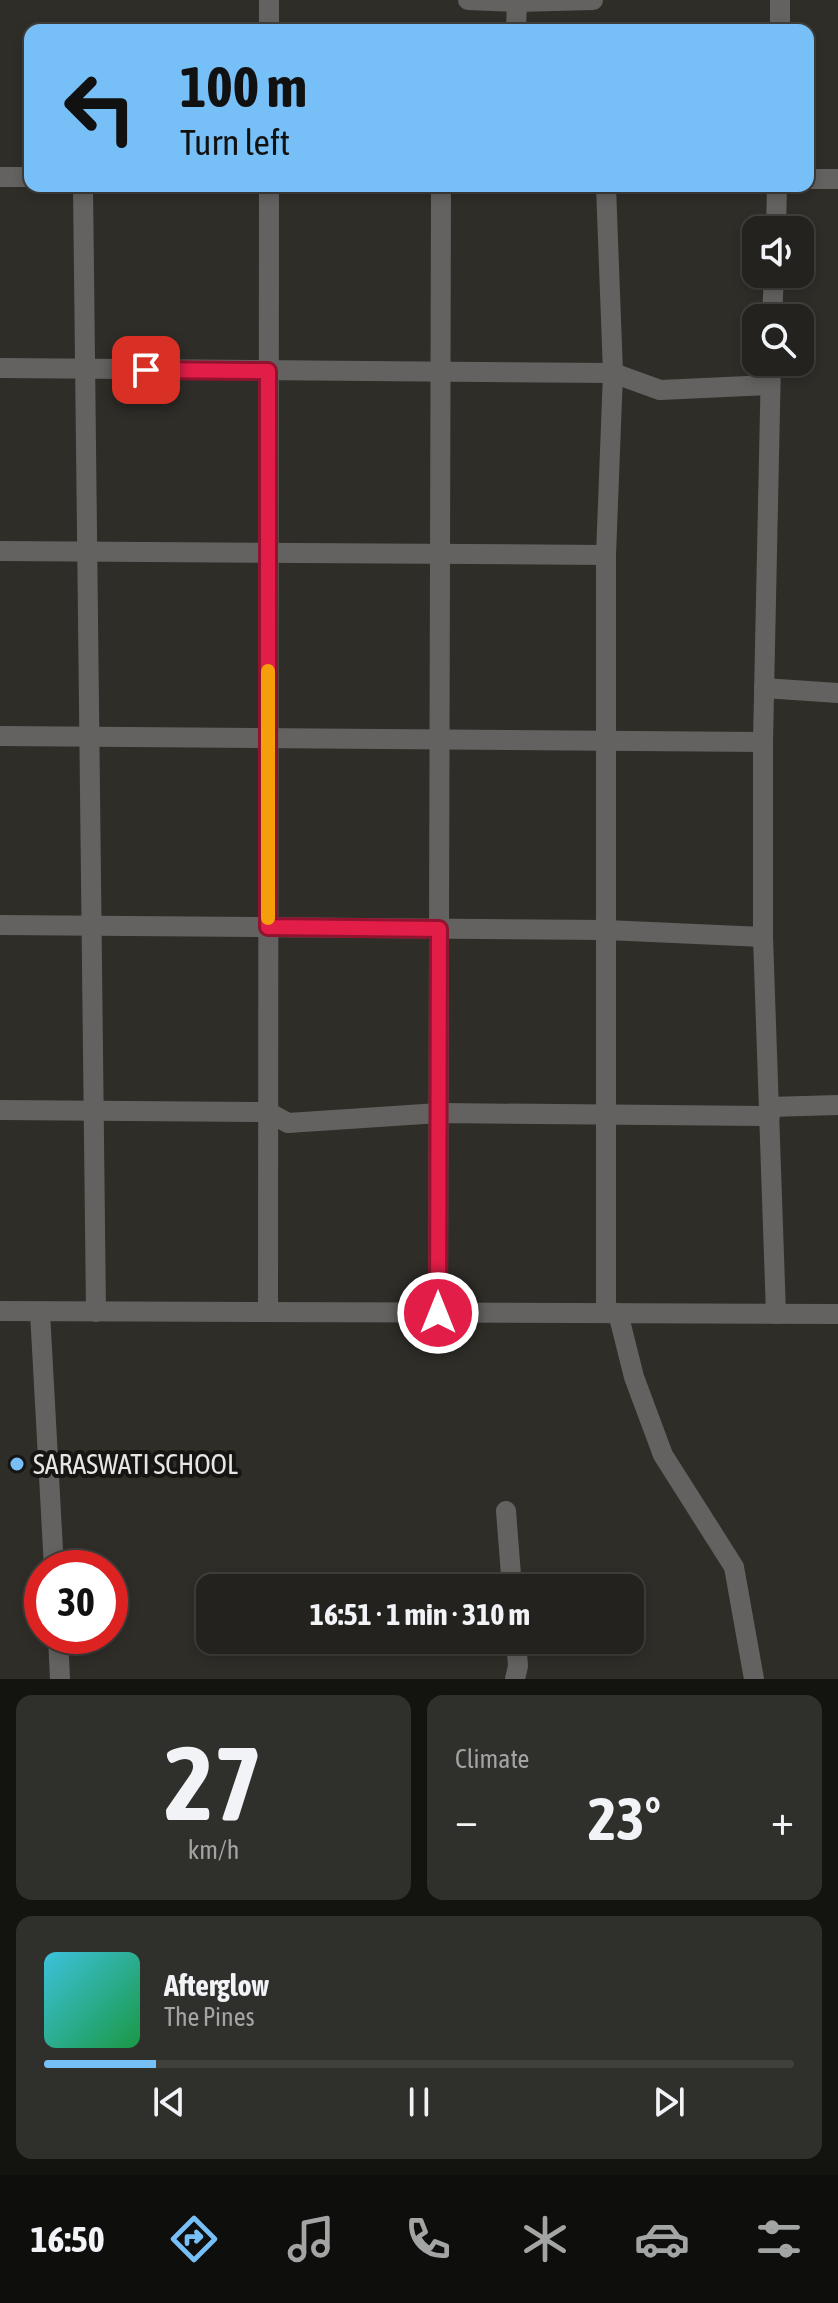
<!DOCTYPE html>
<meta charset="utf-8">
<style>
body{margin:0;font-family:"Asap Condensed",sans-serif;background:#2f2f2b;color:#f1f3f6;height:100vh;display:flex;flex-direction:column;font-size:30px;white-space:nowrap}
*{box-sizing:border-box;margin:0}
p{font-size:26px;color:#a3a4a4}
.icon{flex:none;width:44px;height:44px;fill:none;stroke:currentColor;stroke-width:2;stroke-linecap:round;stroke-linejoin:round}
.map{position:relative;height:1679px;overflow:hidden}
.details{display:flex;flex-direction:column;gap:16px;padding:16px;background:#131310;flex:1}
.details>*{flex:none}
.guide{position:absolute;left:24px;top:24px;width:790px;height:168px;border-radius:16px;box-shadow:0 4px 12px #0003,0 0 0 2px #403f3c;background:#77bff7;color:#111;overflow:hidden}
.fabs{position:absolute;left:742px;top:216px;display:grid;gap:16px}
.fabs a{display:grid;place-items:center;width:72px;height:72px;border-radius:16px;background:#23221e;box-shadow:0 4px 12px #0003,0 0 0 2px #403f3c;font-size:40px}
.speed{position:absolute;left:24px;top:1550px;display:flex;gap:16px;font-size:40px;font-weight:700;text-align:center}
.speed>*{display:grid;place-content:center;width:104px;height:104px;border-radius:50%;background:#23221e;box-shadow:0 4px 12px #0003,0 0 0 2px #403f3c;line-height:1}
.speed .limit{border:12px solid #d22;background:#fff;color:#111}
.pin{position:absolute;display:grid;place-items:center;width:68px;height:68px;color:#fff;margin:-34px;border-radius:16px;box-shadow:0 4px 12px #0006}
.me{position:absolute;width:88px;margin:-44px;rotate:0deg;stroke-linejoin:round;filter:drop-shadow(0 0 6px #0008)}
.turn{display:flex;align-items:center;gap:28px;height:168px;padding:0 24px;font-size:36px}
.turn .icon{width:104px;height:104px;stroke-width:2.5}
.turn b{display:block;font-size:56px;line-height:68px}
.big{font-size:60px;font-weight:700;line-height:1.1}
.details .widget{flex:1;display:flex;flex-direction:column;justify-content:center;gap:12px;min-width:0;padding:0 28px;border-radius:16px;background:#2f2f2b}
.details .dial{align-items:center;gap:0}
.dial b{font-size:104px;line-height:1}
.song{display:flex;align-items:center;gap:24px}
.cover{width:96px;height:96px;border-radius:12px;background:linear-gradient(135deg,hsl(190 70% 55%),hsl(140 70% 35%))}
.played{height:8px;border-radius:4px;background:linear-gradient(90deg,#77bff7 15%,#403f3c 15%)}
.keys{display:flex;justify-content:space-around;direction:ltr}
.heat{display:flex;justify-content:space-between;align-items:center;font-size:44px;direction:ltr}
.details .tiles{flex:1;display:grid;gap:16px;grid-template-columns:1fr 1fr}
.widget:last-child{grid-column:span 2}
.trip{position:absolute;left:196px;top:1574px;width:448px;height:80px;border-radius:16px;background:#23221e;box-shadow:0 4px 12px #0003,0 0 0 2px #403f3c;font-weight:700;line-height:80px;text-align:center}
.tab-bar{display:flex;height:128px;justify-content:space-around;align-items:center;background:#0e0e0c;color:#a3a4a4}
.tab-bar .icon{width:56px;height:56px}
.tab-bar .active{color:#77bff7}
.tab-bar b{font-size:36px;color:#f1f3f6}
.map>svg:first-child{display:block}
</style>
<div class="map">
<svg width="838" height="1679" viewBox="0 0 838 1679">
<rect width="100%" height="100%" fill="#2f2d28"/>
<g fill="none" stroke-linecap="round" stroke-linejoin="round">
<g stroke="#646260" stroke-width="20">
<polyline points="468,0 517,2 593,0"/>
<polyline points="269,30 269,0"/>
<polyline points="516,30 517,0"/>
<polyline points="780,30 780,0"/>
<polyline points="0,177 30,177"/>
<polyline points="808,179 838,179"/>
<polyline points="83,186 96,1312"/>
<polyline points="776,230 777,186"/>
<polyline points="772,318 774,274"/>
<polyline points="771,362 763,742 763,937 776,1314"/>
<polyline points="0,368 613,373 660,390 770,385"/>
<polyline points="0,551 606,555"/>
<polyline points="764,688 838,693"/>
<polyline points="0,736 763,742"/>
<polyline points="0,925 606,930 763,937"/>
<polyline points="769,1107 838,1105"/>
<polyline points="0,1110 268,1112 288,1123 439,1113 770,1116"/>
<polyline points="0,1311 838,1314"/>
<polyline points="40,1312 54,1568"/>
<polyline points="268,1312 269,186"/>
<polyline points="438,1313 441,186"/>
<polyline points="606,1313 606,555 613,373 606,186"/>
<polyline points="618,1313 634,1377 663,1455 734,1567 754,1679"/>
<polyline points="506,1511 512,1588"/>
<polyline points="58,1636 60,1679"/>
<polyline points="515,1679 518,1666 516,1640"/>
</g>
</g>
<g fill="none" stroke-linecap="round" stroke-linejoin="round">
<g stroke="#92132f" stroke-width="20">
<polyline id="route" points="146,370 268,371 268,927 439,929 438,1313"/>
</g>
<use href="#route" stroke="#e11d48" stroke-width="14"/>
<polyline stroke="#f59e0b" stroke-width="14" points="268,918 268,671"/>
</g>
<circle fill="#77bff7" stroke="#161513" stroke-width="3" cx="17" cy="1464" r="8"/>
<g text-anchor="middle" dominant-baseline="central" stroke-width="8" stroke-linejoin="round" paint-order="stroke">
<g font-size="28" fill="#e8e6e3" stroke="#161513" text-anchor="start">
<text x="33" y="1464">SARASWATI SCHOOL</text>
</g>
</g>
</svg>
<div class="fabs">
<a><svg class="icon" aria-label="sound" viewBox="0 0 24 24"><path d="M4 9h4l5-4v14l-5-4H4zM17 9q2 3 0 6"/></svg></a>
<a><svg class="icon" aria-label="search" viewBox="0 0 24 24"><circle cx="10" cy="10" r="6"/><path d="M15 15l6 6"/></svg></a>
</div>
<div class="speed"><div class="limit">30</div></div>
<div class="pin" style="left:146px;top:370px;background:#d93025"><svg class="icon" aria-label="arrive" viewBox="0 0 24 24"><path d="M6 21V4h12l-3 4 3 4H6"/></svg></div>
<svg class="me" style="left:438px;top:1313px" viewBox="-20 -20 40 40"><circle r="17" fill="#e11d48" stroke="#fff" stroke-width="3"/><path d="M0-11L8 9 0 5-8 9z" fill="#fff"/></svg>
<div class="trip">16:51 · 1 min · 310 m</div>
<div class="guide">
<div class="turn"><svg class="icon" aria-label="left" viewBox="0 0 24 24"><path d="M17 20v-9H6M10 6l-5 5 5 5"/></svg><div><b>100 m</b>Turn left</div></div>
</div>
</div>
<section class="details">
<div class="tiles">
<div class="widget dial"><b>27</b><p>km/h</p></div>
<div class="widget"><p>Climate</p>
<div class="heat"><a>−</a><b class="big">23°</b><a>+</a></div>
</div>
<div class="widget">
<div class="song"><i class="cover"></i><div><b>Afterglow</b><p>The Pines</p></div></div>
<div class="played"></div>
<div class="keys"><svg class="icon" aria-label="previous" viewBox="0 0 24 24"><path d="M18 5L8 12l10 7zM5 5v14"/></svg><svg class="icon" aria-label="pause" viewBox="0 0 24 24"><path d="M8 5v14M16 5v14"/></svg><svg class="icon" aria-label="next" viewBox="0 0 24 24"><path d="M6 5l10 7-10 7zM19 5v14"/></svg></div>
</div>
</div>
</section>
<nav class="tab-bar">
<b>16:50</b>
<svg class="icon active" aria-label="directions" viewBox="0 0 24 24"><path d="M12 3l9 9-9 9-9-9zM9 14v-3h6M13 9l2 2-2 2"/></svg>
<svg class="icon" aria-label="music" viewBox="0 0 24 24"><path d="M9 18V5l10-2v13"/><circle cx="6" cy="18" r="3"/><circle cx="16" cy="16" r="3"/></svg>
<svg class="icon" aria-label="phone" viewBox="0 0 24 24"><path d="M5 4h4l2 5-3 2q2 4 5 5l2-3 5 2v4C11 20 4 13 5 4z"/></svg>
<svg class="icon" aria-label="climate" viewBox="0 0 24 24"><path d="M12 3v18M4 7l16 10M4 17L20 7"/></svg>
<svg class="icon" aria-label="car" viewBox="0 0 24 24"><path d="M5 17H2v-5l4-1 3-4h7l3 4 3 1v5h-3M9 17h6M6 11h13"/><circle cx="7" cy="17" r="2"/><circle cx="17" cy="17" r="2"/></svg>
<svg class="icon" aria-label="filters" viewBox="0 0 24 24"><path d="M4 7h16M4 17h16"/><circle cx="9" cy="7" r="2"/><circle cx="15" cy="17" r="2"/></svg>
</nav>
